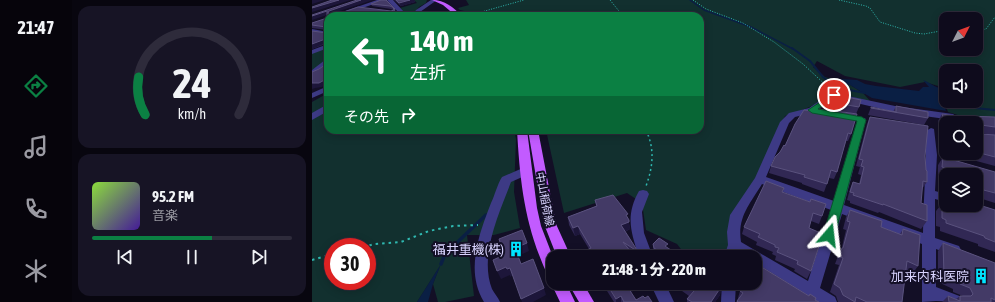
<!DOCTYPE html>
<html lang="ja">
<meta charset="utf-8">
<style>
body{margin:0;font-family:"Asap Condensed","Noto Sans JP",sans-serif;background:#171425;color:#f1f3f6;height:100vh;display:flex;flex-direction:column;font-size:15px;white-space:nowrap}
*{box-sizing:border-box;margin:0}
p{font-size:13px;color:#9b9ba3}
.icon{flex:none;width:22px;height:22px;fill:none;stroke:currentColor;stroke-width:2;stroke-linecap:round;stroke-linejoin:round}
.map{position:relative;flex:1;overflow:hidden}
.details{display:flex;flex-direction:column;gap:6px;padding:6px;background:#08060f;width:240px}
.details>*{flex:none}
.top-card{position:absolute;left:12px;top:12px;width:380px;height:122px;border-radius:12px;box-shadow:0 2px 10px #0003,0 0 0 1px #2e2b3b;background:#0b8043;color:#fff;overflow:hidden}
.needle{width:26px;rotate:48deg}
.tools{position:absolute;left:627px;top:12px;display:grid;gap:8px}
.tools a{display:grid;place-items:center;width:44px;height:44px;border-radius:8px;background:#0e0b1c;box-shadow:0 2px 10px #0003,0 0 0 1px #2e2b3b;font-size:20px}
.speed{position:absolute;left:12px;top:238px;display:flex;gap:8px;font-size:20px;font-weight:700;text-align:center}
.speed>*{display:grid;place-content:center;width:52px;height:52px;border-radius:50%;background:#0e0b1c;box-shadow:0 2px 10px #0003,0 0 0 1px #2e2b3b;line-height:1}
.speed .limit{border:6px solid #d22;background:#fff;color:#111}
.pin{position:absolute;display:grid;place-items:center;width:34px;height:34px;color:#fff;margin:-17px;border:2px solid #fff;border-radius:50%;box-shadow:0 1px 4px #0007}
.me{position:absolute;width:44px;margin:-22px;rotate:17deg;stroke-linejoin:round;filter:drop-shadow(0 0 3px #0008)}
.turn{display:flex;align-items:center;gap:14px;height:84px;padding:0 20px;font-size:18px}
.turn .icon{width:52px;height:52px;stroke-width:2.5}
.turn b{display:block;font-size:28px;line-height:34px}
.then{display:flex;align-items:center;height:38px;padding:0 20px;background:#0003;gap:8px;font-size:15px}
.details .widget{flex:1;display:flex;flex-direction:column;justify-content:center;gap:6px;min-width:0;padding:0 14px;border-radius:12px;background:#171425}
.details .dial{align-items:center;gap:0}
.dial svg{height:104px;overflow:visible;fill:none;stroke:#2e2b3b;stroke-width:7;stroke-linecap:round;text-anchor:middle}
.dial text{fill:#f1f3f6;stroke:none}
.song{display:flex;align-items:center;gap:12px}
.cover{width:48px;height:48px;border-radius:6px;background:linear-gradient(135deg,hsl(90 70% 55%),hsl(260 70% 35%))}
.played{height:4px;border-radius:2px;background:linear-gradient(90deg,#0b8043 60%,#2e2b3b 60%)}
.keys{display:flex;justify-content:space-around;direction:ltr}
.trip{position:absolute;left:234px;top:250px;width:216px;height:40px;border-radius:12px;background:#0e0b1c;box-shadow:0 2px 10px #0003,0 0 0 1px #2e2b3b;font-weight:800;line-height:40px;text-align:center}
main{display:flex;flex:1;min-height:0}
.menu{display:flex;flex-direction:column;width:72px;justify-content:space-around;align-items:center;background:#06040b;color:#9b9ba3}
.menu .icon{width:28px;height:28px}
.menu .current{color:#0b8043}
.menu b{font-size:18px;color:#f1f3f6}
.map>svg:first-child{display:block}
</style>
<main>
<nav class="menu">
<b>21:47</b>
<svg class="icon current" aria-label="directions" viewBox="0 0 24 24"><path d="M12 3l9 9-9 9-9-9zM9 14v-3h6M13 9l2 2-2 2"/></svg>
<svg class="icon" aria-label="music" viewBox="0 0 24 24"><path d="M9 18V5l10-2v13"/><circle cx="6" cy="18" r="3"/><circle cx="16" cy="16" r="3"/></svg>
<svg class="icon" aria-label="phone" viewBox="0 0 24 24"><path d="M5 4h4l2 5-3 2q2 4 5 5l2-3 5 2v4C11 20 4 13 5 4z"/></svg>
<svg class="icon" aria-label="climate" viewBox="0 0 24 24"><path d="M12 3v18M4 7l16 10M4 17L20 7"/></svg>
</nav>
<section class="details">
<div class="widget dial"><svg viewBox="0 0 100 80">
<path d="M14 69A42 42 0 1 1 86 69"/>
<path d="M14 69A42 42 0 0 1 9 40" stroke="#0b8043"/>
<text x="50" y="56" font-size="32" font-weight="700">24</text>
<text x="50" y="72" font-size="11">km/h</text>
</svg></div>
<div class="widget">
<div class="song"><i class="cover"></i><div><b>95.2 FM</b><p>音楽</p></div></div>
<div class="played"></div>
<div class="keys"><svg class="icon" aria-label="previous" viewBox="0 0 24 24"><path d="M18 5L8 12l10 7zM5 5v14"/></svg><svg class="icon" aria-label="pause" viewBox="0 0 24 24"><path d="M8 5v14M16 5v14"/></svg><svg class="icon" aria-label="next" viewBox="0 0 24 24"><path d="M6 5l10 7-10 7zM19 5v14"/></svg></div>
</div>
</section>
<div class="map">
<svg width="683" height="302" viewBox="0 0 683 302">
<rect width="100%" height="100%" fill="#130f26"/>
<g fill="#12302f" fill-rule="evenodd">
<polygon points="102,0 115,0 114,3 107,7 100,16 91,16 92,15 88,8 105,3"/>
<path d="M 154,0 L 683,0 L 683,118 L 652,117 L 636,112 L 626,86 L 613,82 L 588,87 L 533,76 L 505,61 L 501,67 L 513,77 L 538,85 L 551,93 L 559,102 L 518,92 C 507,106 489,110 473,116 L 429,213 L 417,257 L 375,257 L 365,244 L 334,230 L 330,203 L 315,193 L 252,213 L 234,130 L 388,130 L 388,16 L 158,16 L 157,12 L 148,10 L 146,8 L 157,5 ZM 634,19 L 664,19 L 664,49 L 634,49 ZM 634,71 L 664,71 L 664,101 L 634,101 Z"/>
<polygon points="16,47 16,61 0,70 0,53"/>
<path d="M 16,93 L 16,130 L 202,130 L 204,139 L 202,192 L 208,228 L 182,235 L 155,235 L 162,296 L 133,302 L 126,302 L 121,284 L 128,266 L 105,302 L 0,302 L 0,102 ZM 21,247 L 55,247 L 55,281 L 21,281 Z"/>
</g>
<g fill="#0a1f44">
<path d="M 529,79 L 545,80 L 553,84 L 564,86 L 607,91 L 611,87 L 617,87 L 611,80 C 617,82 621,86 627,88 L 634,111 L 560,98 L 538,85 L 527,83 Z"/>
<polygon points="129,264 121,284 116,302 105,302"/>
</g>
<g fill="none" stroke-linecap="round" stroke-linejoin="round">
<polyline stroke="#0a1f44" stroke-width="1.5" points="378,0 392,10 439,27 481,49"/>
<g stroke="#0a1f44" stroke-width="2">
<polyline points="480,48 498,61 511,77 518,82 532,89 553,93"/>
<polyline points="632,105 683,110"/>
</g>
<polyline stroke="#0a1f44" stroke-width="3.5" points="129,264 133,254 174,215"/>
<g stroke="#2fb8b0" stroke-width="1" stroke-dasharray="1 1.5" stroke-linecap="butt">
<polyline points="298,0 311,16"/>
<polyline points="381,0 394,9 431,23 462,42 491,64 518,89"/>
<polyline points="527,0 554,6 558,8 568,22 603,33 612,34 634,30"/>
<polyline points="155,16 212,0"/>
<polyline points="664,31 674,29 683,17"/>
</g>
<path stroke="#2fb8b0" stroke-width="1.5" stroke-dasharray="2 3" stroke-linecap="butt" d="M 334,130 C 343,149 341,167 334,186"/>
<g stroke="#2fb8b0" stroke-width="2" stroke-dasharray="2.5 4" stroke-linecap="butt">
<polyline points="51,247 63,244 89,242 117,231 141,226 166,225"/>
<polyline points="0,260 21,254"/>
</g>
<g fill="#3d3a85" fill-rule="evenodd">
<polygon points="65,0 73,0 28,16 19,16"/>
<polygon points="75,0 81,0 92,12 91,16 85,16 86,12"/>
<polygon points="119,0 125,0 108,12 106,16 100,16 104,10"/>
<polygon points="0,29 16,32 16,36 0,33"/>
<polygon points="16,44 16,48 0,54 0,50"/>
<polygon points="13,60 16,60 16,65 0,75 0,70"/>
<polygon points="16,86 16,91 0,98 0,93"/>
<path d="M 519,93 L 522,93 L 583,106 L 641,114 L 645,117 L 641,120 L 583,112 L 523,98 L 503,112 L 483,117 L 477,123 L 454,177 L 522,201 L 546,120 L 547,118 L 553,118 L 554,120 L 532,205 L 611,233 C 611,199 615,165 614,131 L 619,128 L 622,129 L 625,155 L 623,191 L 634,194 L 634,202 L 623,199 L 623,238 L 647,246 L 649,250 L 647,254 L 642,256 L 624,249 L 624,287 L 650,297 L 652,302 L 624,301 L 610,302 L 610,244 L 530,214 L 508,288 L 523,297 L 525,302 L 505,302 L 443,265 L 443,257 L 431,257 L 427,254 L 426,257 L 412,257 L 416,245 L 415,232 L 418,215 L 443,178 L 468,122 L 477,113 L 497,108 ZM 450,184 L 519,210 L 496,281 L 429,242 C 425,217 438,204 450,184 Z"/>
<polygon points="16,104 16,111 0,120 0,113"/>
<path d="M 213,167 L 217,168 L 218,171 L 217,174 L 199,182 C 187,214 167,255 180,289 C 182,293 186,297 188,302 L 172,302 C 153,271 167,234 179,203 C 183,195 185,185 190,177 Z"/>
<path d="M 331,190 L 335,191 L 337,194 L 330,212 L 332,233 L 341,257 L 327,257 C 319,232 313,216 327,191 Z"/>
<polygon points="338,283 353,283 362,302 347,302"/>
<polygon points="410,283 424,283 423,302 409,302"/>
</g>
<g fill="#c25bff" fill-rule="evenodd">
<path d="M 120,0 C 133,0 141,7 150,16 L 144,16 L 131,5 Z"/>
<path d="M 205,130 L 215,130 L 225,208 L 229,226 L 241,257 L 241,278 L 236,276 C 213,227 208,183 205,130 Z"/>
<polygon points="216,130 226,130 244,224 259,257 245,257 232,224"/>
<polygon points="241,278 241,283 254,283 263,302 248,302 239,283"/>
<polygon points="256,283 271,283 282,302 267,302"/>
</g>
</g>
<g fill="#312854" fill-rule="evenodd">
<polygon points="69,0 83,9 84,12 83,16 16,16 16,43 0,49 15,33 15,30 0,28 0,23 15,18 15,15 0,15 79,11 81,10 79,9 60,6 59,4"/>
<polygon points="82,0 102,0 103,2 89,6"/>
<polygon points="519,100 547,107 544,114 516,109"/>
<polygon points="584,106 616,118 612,125 556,115 559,107 581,112"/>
<path d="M 630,114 L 653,117 L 654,116 L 683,117 L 683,166 L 657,159 L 657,153 L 664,153 L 664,123 L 634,123 L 634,147 L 629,146 L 629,143 L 627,143 L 627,136 L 632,129 L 633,129 L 628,127 L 626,121 ZM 669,133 L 675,134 L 680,135 L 669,134 Z"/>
<polygon points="558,117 613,156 614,170 615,182 610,189 609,203 615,221 609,229 567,212 566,213 538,203 538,201 535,200 538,189 541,182 547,184 549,175 546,174 548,167 544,166 555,124"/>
<polygon points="483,124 539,134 536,141 534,141 525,172 522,179 517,178 512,192 490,184 490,183 457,173 459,166 473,146"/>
<polygon points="631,157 683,172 683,203 664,197 664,175 634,175 634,193 629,191 628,175 626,174 626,165"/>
<polygon points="472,188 471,192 510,216 507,224 499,221 497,228 499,271 495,279 482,271 483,269 463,260 464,256 460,254 461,252 444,245 445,242 430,234 432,227"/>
<polygon points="633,194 683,210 683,252 666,246 666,244 628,231 628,227 624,226 624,211 628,206 628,202"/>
<polygon points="283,200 316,218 318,229 313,232 325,250 329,252 329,257 275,257 273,251 277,249 268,234 263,236 257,225 256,217 284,206"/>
<polygon points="538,210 569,227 588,234 591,229 606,266 601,273 594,271 590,302 526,302 524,296 518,292 527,265 523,264 526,256 529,251 534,230 531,229 534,217"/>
<polygon points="631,243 683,263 683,302 630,302 636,296 644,299 648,296 651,296 641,292 641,289 626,282 626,251"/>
<polygon points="341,244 356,248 369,257 344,257 342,256 341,252"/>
<polygon points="443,257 445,259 444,263 507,302 424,302 426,299 426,298 428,291 443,283"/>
<polygon points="290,283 334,283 319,292 324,300 333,298 340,302 302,302"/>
<polygon points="359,283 403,283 409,287 408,295 403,302 375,302 375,299 377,296"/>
</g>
<g fill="#1d163a">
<polygon points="0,0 13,0 0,4"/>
<polygon points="27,0 39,0 0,12 0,8"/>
<polygon points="49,0 61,0 0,20 0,16"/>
<polygon points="98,0 102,0 103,2 89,6 87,3"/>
<polygon points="83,9 84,12 83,16 80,16"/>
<polygon points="16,38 16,42 0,49 0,44"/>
<polygon points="16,78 16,83 10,87 3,88 0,89 0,83"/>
<polygon points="317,222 318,229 310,233 309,225"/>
<polygon points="266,226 268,234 263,236 261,228"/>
<polygon points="215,243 217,251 206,256 203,248"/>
<polygon points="194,267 198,268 201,275 198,277 198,275 189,279 185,271"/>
<polygon points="321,283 334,283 316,294 315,286"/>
<polygon points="409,287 408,295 403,302 399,302"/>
<polygon points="232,288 234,295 221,302 210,302 209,299"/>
<polygon points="309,296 309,302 304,302 304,299"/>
</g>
<g fill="#433a66" stroke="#5a527e">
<polygon points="20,0 27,0 0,8 0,7"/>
<polygon points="45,0 49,0 17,11 16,13 17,14 26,14 46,7 79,11 82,10 81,7 83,9 80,16 16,16 16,38 0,44 0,31 15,33 14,27 0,25 0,23 15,18 15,11 0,16 0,15"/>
<polygon points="69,0 74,0 82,8 78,6 59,4"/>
<polygon points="84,0 98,0 87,3"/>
<polygon points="16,63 16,78 7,83 0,83 0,72 7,69"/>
<polygon points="524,95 549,100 547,107 518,102 519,100 521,101"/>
<polygon points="584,106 616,112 616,118 559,108 559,107 584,112"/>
<polygon points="502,109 506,110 507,109 517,111 517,110 545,114 539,134 536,133 525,172 519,170 515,184 492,177 493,175 459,166 463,157 468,152 472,145 473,146 483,124 492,110 501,111"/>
<polygon points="630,114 656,118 654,116 683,117 683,127 669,125 667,127 669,134 683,135 683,157 664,152 664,123 640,123 632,120"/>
<polygon points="558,117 616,126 613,156 614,170 615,171 615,182 611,181 609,203 615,205 615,221 571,204 571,205 541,195 542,193 538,192 541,182 548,184 552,167 549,166 551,160 547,159"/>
<polygon points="632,129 634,129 634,139 633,138 634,136 631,135"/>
<polygon points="631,157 683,172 683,193 664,188 664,175 634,175 634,183 633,168 630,167"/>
<polygon points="454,181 472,188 470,192 498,202 499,199 514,204 510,216 501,213 497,228 511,234 499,271 485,264 486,261 465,252 467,248 463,247 463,245 446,237 448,234 432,227"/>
<polygon points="633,194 634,194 634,205 664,205 664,204 683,210 683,242 673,238 672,236 634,223 634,220 630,218 630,203 633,204"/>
<polygon points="301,195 316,214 314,215 317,220 317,222 309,225 325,250 329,252 328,253 311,242 323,257 277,257 273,251 279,248 266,226 261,228 256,217 285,206 283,200"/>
<polygon points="538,210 570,221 569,227 590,235 591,229 608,235 606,266 595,261 590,302 555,302 544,297 543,302 531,295 528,288 522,284 531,258 527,256 530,248 531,248 538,222 535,221"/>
<polygon points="210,230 215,243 203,248 209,264 221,259 232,288 209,299 198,268 195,269 194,267 185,271 181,260 192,255 187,239"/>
<polygon points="347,238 356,244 353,246 369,257 355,257 342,248 341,244"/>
<polygon points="631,243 683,263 683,300 679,298 679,302 637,302 636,296 648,301 648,296 659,296 661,294 658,288 648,284 648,282 632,275"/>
<polygon points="438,251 444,255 445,259 443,262 443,257 432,257"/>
<polygon points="443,263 497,296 498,294 504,298 503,300 507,302 426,302 425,301 431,293 428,291 433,283 443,283"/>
<polygon points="294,283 321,283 315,286 324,300 331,296 333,298 336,296 340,302 312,302 309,296 304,299"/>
<polygon points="370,283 403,283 409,287 399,302 380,302 375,299 382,291"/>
</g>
<polygon fill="#0b8043" stroke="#07532c" points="522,93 525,94 525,97 506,109 550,117 554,120 523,235 521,238 517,240 513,238 511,235 545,121 500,113 496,110"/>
<defs>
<g id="building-bare" transform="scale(1.2)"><path d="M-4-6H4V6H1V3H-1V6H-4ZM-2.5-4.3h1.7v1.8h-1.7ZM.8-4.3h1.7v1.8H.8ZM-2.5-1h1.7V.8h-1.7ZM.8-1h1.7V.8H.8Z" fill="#00e5ff" stroke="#130f26" stroke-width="2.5" paint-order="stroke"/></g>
</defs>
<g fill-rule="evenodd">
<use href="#building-bare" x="204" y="249"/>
<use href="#building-bare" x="669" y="276"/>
</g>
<g text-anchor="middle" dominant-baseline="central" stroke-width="4" stroke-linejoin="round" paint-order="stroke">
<g font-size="11" fill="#d9d4ff" stroke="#130f26">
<text transform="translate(233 199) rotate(79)">中山稲荷線</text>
</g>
<g font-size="13" fill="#d9d4ff" stroke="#130f26" text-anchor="end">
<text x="192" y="249">福井重機(株)</text>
<text x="657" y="276">加来内科医院</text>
</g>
</g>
</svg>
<div class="tools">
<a><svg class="needle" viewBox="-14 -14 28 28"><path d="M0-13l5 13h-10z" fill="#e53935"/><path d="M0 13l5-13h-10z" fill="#9b9ba3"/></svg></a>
<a><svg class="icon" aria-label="sound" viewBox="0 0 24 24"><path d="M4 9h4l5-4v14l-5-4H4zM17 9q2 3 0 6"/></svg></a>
<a><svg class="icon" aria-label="search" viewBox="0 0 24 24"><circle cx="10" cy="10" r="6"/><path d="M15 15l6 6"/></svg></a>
<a><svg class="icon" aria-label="layers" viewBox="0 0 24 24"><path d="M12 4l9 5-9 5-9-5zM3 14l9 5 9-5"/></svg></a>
</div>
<div class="speed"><div class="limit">30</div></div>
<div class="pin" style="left:522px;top:95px;background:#d93025"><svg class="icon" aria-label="arrive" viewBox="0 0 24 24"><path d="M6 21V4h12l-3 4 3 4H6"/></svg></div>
<svg class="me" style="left:517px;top:235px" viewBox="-20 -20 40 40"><path d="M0-17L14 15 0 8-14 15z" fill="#0b8043" stroke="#fff" stroke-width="4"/></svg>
<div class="trip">21:48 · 1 分 · 220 m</div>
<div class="top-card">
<div class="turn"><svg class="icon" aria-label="left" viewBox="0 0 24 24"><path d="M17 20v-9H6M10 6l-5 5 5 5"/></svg><div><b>140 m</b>左折</div></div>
<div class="then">その先<svg class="icon" aria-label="right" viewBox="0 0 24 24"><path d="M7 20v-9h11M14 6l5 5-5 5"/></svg></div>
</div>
</div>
</main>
